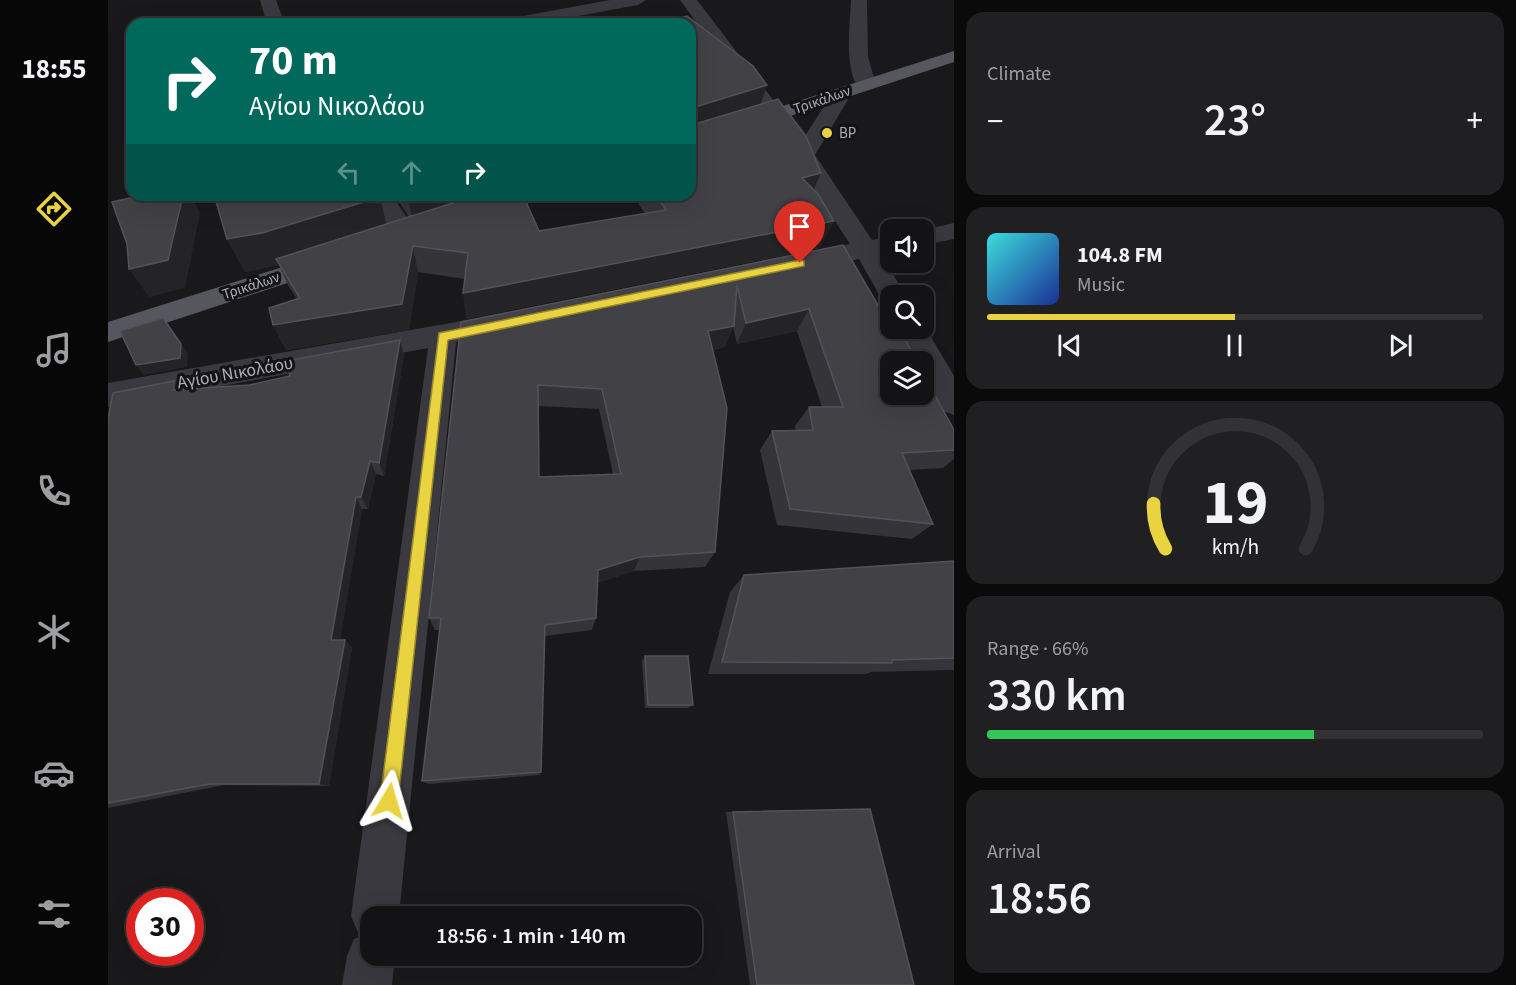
<!DOCTYPE html>
<meta charset="utf-8">
<style>
body{margin:0;font-family:"Source Sans 3",sans-serif;background:#202022;color:#f1f3f6;height:100vh;display:flex;flex-direction:column;font-size:22px;white-space:nowrap}
*{box-sizing:border-box;margin:0}
p{font-size:20px;color:#9d9ea0}
.icon{flex:none;width:33px;height:33px;fill:none;stroke:currentColor;stroke-width:2;stroke-linecap:round;stroke-linejoin:round}
.map{position:relative;flex:1;overflow:hidden}
.drawer{display:flex;flex-direction:column;gap:12px;padding:12px;background:#0a0a0b;width:562px}
.drawer>*{flex:none}
.hud{position:absolute;left:18px;top:18px;width:570px;height:183px;border-radius:18px;box-shadow:0 6px 24px #0002,0 0 0 2px #323234;background:#00695c;color:#fff;overflow:hidden}
.buttons{position:absolute;left:772px;top:219px;display:grid;gap:12px}
.buttons a{display:grid;place-items:center;width:54px;height:54px;border-radius:12px;background:#131214;box-shadow:0 6px 24px #0002,0 0 0 2px #323234;font-size:30px}
.speed{position:absolute;left:18px;top:888px;display:flex;gap:12px;font-size:30px;font-weight:700;text-align:center}
.speed>*{display:grid;place-content:center;width:78px;height:78px;border-radius:50%;background:#131214;box-shadow:0 6px 24px #0002,0 0 0 2px #323234;line-height:1}
.speed .limit{border:9px solid #d22;background:#fff;color:#111}
.pin{position:absolute;display:grid;place-items:center;width:51px;height:51px;color:#fff;margin:-62px -26px;border-radius:50% 50% 50% 0;rotate:-45deg;box-shadow:0 0 6px #0007}
.pin .icon{rotate:45deg}
.me{position:absolute;width:66px;margin:-33px;rotate:7deg;stroke-linejoin:round;filter:drop-shadow(0 0 4px #0008)}
.turn{display:flex;align-items:center;gap:21px;height:126px;padding:0 24px;font-size:27px}
.turn .icon{width:78px;height:78px;stroke-width:2.5}
.turn b{display:block;font-size:42px;line-height:51px}
.lanes{display:flex;align-items:center;height:57px;padding:0 24px;background:#0003;justify-content:center;gap:30px;direction:ltr}
.lanes .off{opacity:.35}
.big{font-size:45px;font-weight:600;line-height:1.1}
.drawer .card{flex:1;display:flex;flex-direction:column;justify-content:center;gap:9px;min-width:0;padding:0 21px;border-radius:18px;background:#202022}
.drawer .dial{align-items:center;gap:0}
.dial svg{height:156px;overflow:visible;fill:none;stroke:#323234;stroke-width:7;stroke-linecap:round;text-anchor:middle}
.dial text{fill:#f1f3f6;stroke:none}
.song{display:flex;align-items:center;gap:18px}
.cover{width:72px;height:72px;border-radius:9px;background:linear-gradient(135deg,hsl(180 70% 55%),hsl(230 70% 35%))}
.played{height:6px;border-radius:3px;background:linear-gradient(90deg,#ead341 50%,#323234 50%)}
.keys{display:flex;justify-content:space-around;direction:ltr}
.heat{display:flex;justify-content:space-between;align-items:center;font-size:33px;direction:ltr}
.charge{height:9px;border-radius:4px;background:linear-gradient(90deg,#34c759 66%,#323234 0)}
.trip{position:absolute;left:252px;top:906px;width:342px;height:60px;border-radius:18px;background:#131214;box-shadow:0 6px 24px #0002,0 0 0 2px #323234;font-weight:600;line-height:60px;text-align:center}
main{display:flex;flex:1;min-height:0}
.menu{display:flex;flex-direction:column;width:108px;justify-content:space-around;align-items:center;background:#080708;color:#9d9ea0}
.menu .icon{width:42px;height:42px}
.menu .on{color:#ead341}
.menu b{font-size:27px;color:#f1f3f6}
.map>svg:first-child{display:block}
</style>
<main>
<nav class="menu">
<b>18:55</b>
<svg class="icon on" aria-label="directions" viewBox="0 0 24 24"><path d="M12 3l9 9-9 9-9-9zM9 14v-3h6M13 9l2 2-2 2"/></svg>
<svg class="icon" aria-label="music" viewBox="0 0 24 24"><path d="M9 18V5l10-2v13"/><circle cx="6" cy="18" r="3"/><circle cx="16" cy="16" r="3"/></svg>
<svg class="icon" aria-label="phone" viewBox="0 0 24 24"><path d="M5 4h4l2 5-3 2q2 4 5 5l2-3 5 2v4C11 20 4 13 5 4z"/></svg>
<svg class="icon" aria-label="climate" viewBox="0 0 24 24"><path d="M12 3v18M4 7l16 10M4 17L20 7"/></svg>
<svg class="icon" aria-label="car" viewBox="0 0 24 24"><path d="M5 17H2v-5l4-1 3-4h7l3 4 3 1v5h-3M9 17h6M6 11h13"/><circle cx="7" cy="17" r="2"/><circle cx="17" cy="17" r="2"/></svg>
<svg class="icon" aria-label="filters" viewBox="0 0 24 24"><path d="M4 7h16M4 17h16"/><circle cx="9" cy="7" r="2"/><circle cx="15" cy="17" r="2"/></svg>
</nav>
<div class="map">
<svg width="846" height="985" viewBox="0 0 846 985">
<rect width="100%" height="100%" fill="#19181a"/>
<g fill="none" stroke-linecap="round" stroke-linejoin="round">
<g fill="#3a393f" fill-rule="evenodd">
<polygon points="152,0 168,0 177,24 159,24"/>
<polygon points="502,0 538,0 530,5 427,24 390,24 393,20 399,19"/>
<polygon points="572,0 589,0 695,139 727,89 741,89 744,93 707,155 764,240 783,236 783,252 773,254 798,296 783,296 783,305 776,303 751,259 697,270 688,268 684,262 688,256 742,244 679,147"/>
<path d="M 743,0 L 759,0 L 760,57 L 768,85 L 765,89 L 751,89 C 736,68 742,25 743,0 Z"/>
<polygon points="260,195 284,195 311,236 308,242 299,244 290,242"/>
<polygon points="846,223 846,239 816,245 815,230"/>
<polygon points="394,314 404,317 408,324 404,331 348,342 291,916 262,916 262,956 287,956 284,985 234,985 239,956 246,939 256,935 250,933 243,916 320,348 0,407 0,383"/>
<polygon points="816,325 846,376 846,415 835,411 816,376 816,362 808,362 791,328 816,328"/>
</g>
<g fill="#56565e" fill-rule="evenodd">
<polygon points="846,51 846,62 582,149 582,136"/>
<polygon points="399,195 435,195 431,200 374,218 366,216 362,211 366,206"/>
<polygon points="219,253 228,255 232,261 228,267 0,342 0,322"/>
</g>
</g>
<g fill="#353438" fill-rule="evenodd">
<polygon points="659,85 653,104 713,173 705,190 712,248 358,319 357,279 310,272 301,330 178,350 165,325 189,299 180,285 171,265 137,272 119,239 278,224 301,217 291,202 290,195 415,195 431,231 537,214 525,195 582,195"/>
<path d="M 735,245 L 778,319 L 846,430 L 846,459 L 835,468 L 801,470 L 825,524 L 804,539 L 669,525 L 652,450 L 664,431 L 688,430 L 687,426 L 701,407 L 714,407 L 689,331 L 629,344 L 625,327 L 617,347 L 604,350 L 607,552 L 597,567 L 526,571 L 489,583 L 488,618 L 484,630 L 437,636 L 432,775 L 321,784 L 314,781 L 332,630 L 327,630 L 321,618 L 353,322 ZM 430,406 L 491,409 L 505,474 L 431,477 Z"/>
<polygon points="292,340 296,355 276,476 268,474 260,509 254,509 232,640 237,640 244,648 221,786 116,785 0,808 0,419 66,381 73,389 141,385 182,376"/>
<polygon points="846,561 846,670 763,672 758,674 600,674 622,592 636,575"/>
<polygon points="537,656 585,705 580,708 537,708 534,661"/>
<polygon points="762,809 806,985 642,985 618,812"/>
</g>
<g fill="#242326">
<polygon points="659,85 650,112 582,134 587,107"/>
<polygon points="713,173 701,200 694,178"/>
<polygon points="75,195 83,195 92,213 77,288 41,297 21,269"/>
<polygon points="302,195 395,195 305,223 300,196"/>
<polygon points="272,197 280,231 168,259 171,265 137,272 119,239"/>
<polygon points="726,221 712,248 358,319 355,293"/>
<polygon points="305,246 310,272 301,330 178,350 165,325"/>
<polygon points="701,309 689,331 629,344 638,323"/>
<polygon points="55,318 80,354 79,367 36,375 28,365"/>
<polygon points="626,326 617,347 592,352 600,331"/>
<polygon points="292,340 296,355 276,476 271,463"/>
<polygon points="66,381 78,395 66,390"/>
<polygon points="262,461 268,474 260,509 253,497"/>
<polygon points="248,497 254,509 231,648 223,640"/>
<polygon points="532,557 526,571 486,584 490,570"/>
<polygon points="237,640 244,648 221,786 211,784"/>
</g>
<g fill="#424146" stroke="#525258" stroke-width="1.5" fill-rule="evenodd">
<polygon points="579,16 645,66 659,85 587,107 587,124 670,99 698,136 713,173 694,178 710,194 726,221 355,293 360,253 305,246 294,304 165,325 161,308 192,298 168,259 370,195 415,195 431,231 558,210 548,195 582,195 582,24 552,24"/>
<polygon points="376,20 378,24 361,24"/>
<polygon points="35,195 75,195 60,260 21,269 19,244 4,202"/>
<polygon points="106,195 271,195 272,197 154,233 119,239"/>
<path d="M 735,245 L 778,319 L 783,318 L 783,328 L 791,328 L 809,362 L 783,362 L 783,394 L 816,394 L 816,375 L 846,430 L 846,450 L 794,453 L 825,524 L 682,509 L 664,431 L 705,430 L 701,407 L 735,407 L 701,309 L 638,323 L 629,285 L 626,326 L 600,331 L 619,408 L 607,552 L 532,557 L 490,570 L 488,618 L 437,625 L 433,772 L 314,781 L 333,618 L 321,618 L 353,322 ZM 430,385 L 494,389 L 513,474 L 431,477 Z"/>
<polygon points="55,318 73,344 72,358 28,365 12,331"/>
<polygon points="292,340 271,463 262,461 253,497 248,497 223,640 237,640 211,784 101,784 0,803 0,419 5,393 66,381 66,390 141,385 182,376 178,361"/>
<polygon points="846,561 846,658 784,660 784,663 614,662 636,575"/>
<polygon points="537,656 580,656 585,705 540,705"/>
<polygon points="762,809 806,985 649,985 625,812"/>
</g>
<polygon fill="#ead341" stroke="#98892a" stroke-width="1.5" points="692,260 696,261 696,266 340,340 290,801 287,807 281,809 275,807 272,801 331,333"/>
<circle fill="#ead341" stroke="#141315" stroke-width="2" cx="719" cy="133" r="6"/>
<g text-anchor="middle" dominant-baseline="central" stroke-width="6" stroke-linejoin="round" paint-order="stroke">
<g font-size="15" fill="#abadb9" stroke="#141315">
<text transform="translate(714 100) rotate(-19)">Τρικάλων</text>
<text transform="translate(143 286) rotate(-18)">Τρικάλων</text>
</g>
<g font-size="15" fill="#abadb9" stroke="#141315" text-anchor="start">
<text x="731" y="133">BP</text>
</g>
<g font-size="18" fill="#abadb9" stroke="#141315">
<text transform="translate(127 373) rotate(-10)">Αγίου Νικολάου</text>
</g>
</g>
</svg>
<div class="buttons">
<a><svg class="icon" aria-label="sound" viewBox="0 0 24 24"><path d="M4 9h4l5-4v14l-5-4H4zM17 9q2 3 0 6"/></svg></a>
<a><svg class="icon" aria-label="search" viewBox="0 0 24 24"><circle cx="10" cy="10" r="6"/><path d="M15 15l6 6"/></svg></a>
<a><svg class="icon" aria-label="layers" viewBox="0 0 24 24"><path d="M12 4l9 5-9 5-9-5zM3 14l9 5 9-5"/></svg></a>
</div>
<div class="speed"><div class="limit">30</div></div>
<div class="pin" style="left:692px;top:263px;background:#d93025"><svg class="icon" aria-label="arrive" viewBox="0 0 24 24"><path d="M6 21V4h12l-3 4 3 4H6"/></svg></div>
<svg class="me" style="left:281px;top:801px" viewBox="-20 -20 40 40"><path d="M0-17L14 15 0 8-14 15z" fill="#ead341" stroke="#fff" stroke-width="4"/></svg>
<div class="trip">18:56 · 1 min · 140 m</div>
<div class="hud">
<div class="turn"><svg class="icon" aria-label="right" viewBox="0 0 24 24"><path d="M7 20v-9h11M14 6l5 5-5 5"/></svg><div><b>70 m</b>Αγίου Νικολάου</div></div>
<div class="lanes"><svg class="icon off" aria-label="left" viewBox="0 0 24 24"><path d="M17 20v-9H6M10 6l-5 5 5 5"/></svg><svg class="icon off" aria-label="ahead" viewBox="0 0 24 24"><path d="M12 20V5M6 11l6-6 6 6"/></svg><svg class="icon" aria-label="right" viewBox="0 0 24 24"><path d="M7 20v-9h11M14 6l5 5-5 5"/></svg></div>
</div>
</div>
<section class="drawer">
<div class="card"><p>Climate</p>
<div class="heat"><a>−</a><b class="big">23°</b><a>+</a></div>
</div>
<div class="card">
<div class="song"><i class="cover"></i><div><b>104.8 FM</b><p>Music</p></div></div>
<div class="played"></div>
<div class="keys"><svg class="icon" aria-label="previous" viewBox="0 0 24 24"><path d="M18 5L8 12l10 7zM5 5v14"/></svg><svg class="icon" aria-label="pause" viewBox="0 0 24 24"><path d="M8 5v14M16 5v14"/></svg><svg class="icon" aria-label="next" viewBox="0 0 24 24"><path d="M6 5l10 7-10 7zM19 5v14"/></svg></div>
</div>
<div class="card dial"><svg viewBox="0 0 100 80">
<path d="M14 69A42 42 0 1 1 86 69"/>
<path d="M14 69A42 42 0 0 1 8 46" stroke="#ead341"/>
<text x="50" y="56" font-size="32" font-weight="700">19</text>
<text x="50" y="72" font-size="11">km/h</text>
</svg></div>
<div class="card"><p>Range · 66%</p><b class="big">330 km</b><div class="charge"></div></div>
<div class="card"><p>Arrival</p><b class="big">18:56</b></div>
</section>
</main>
